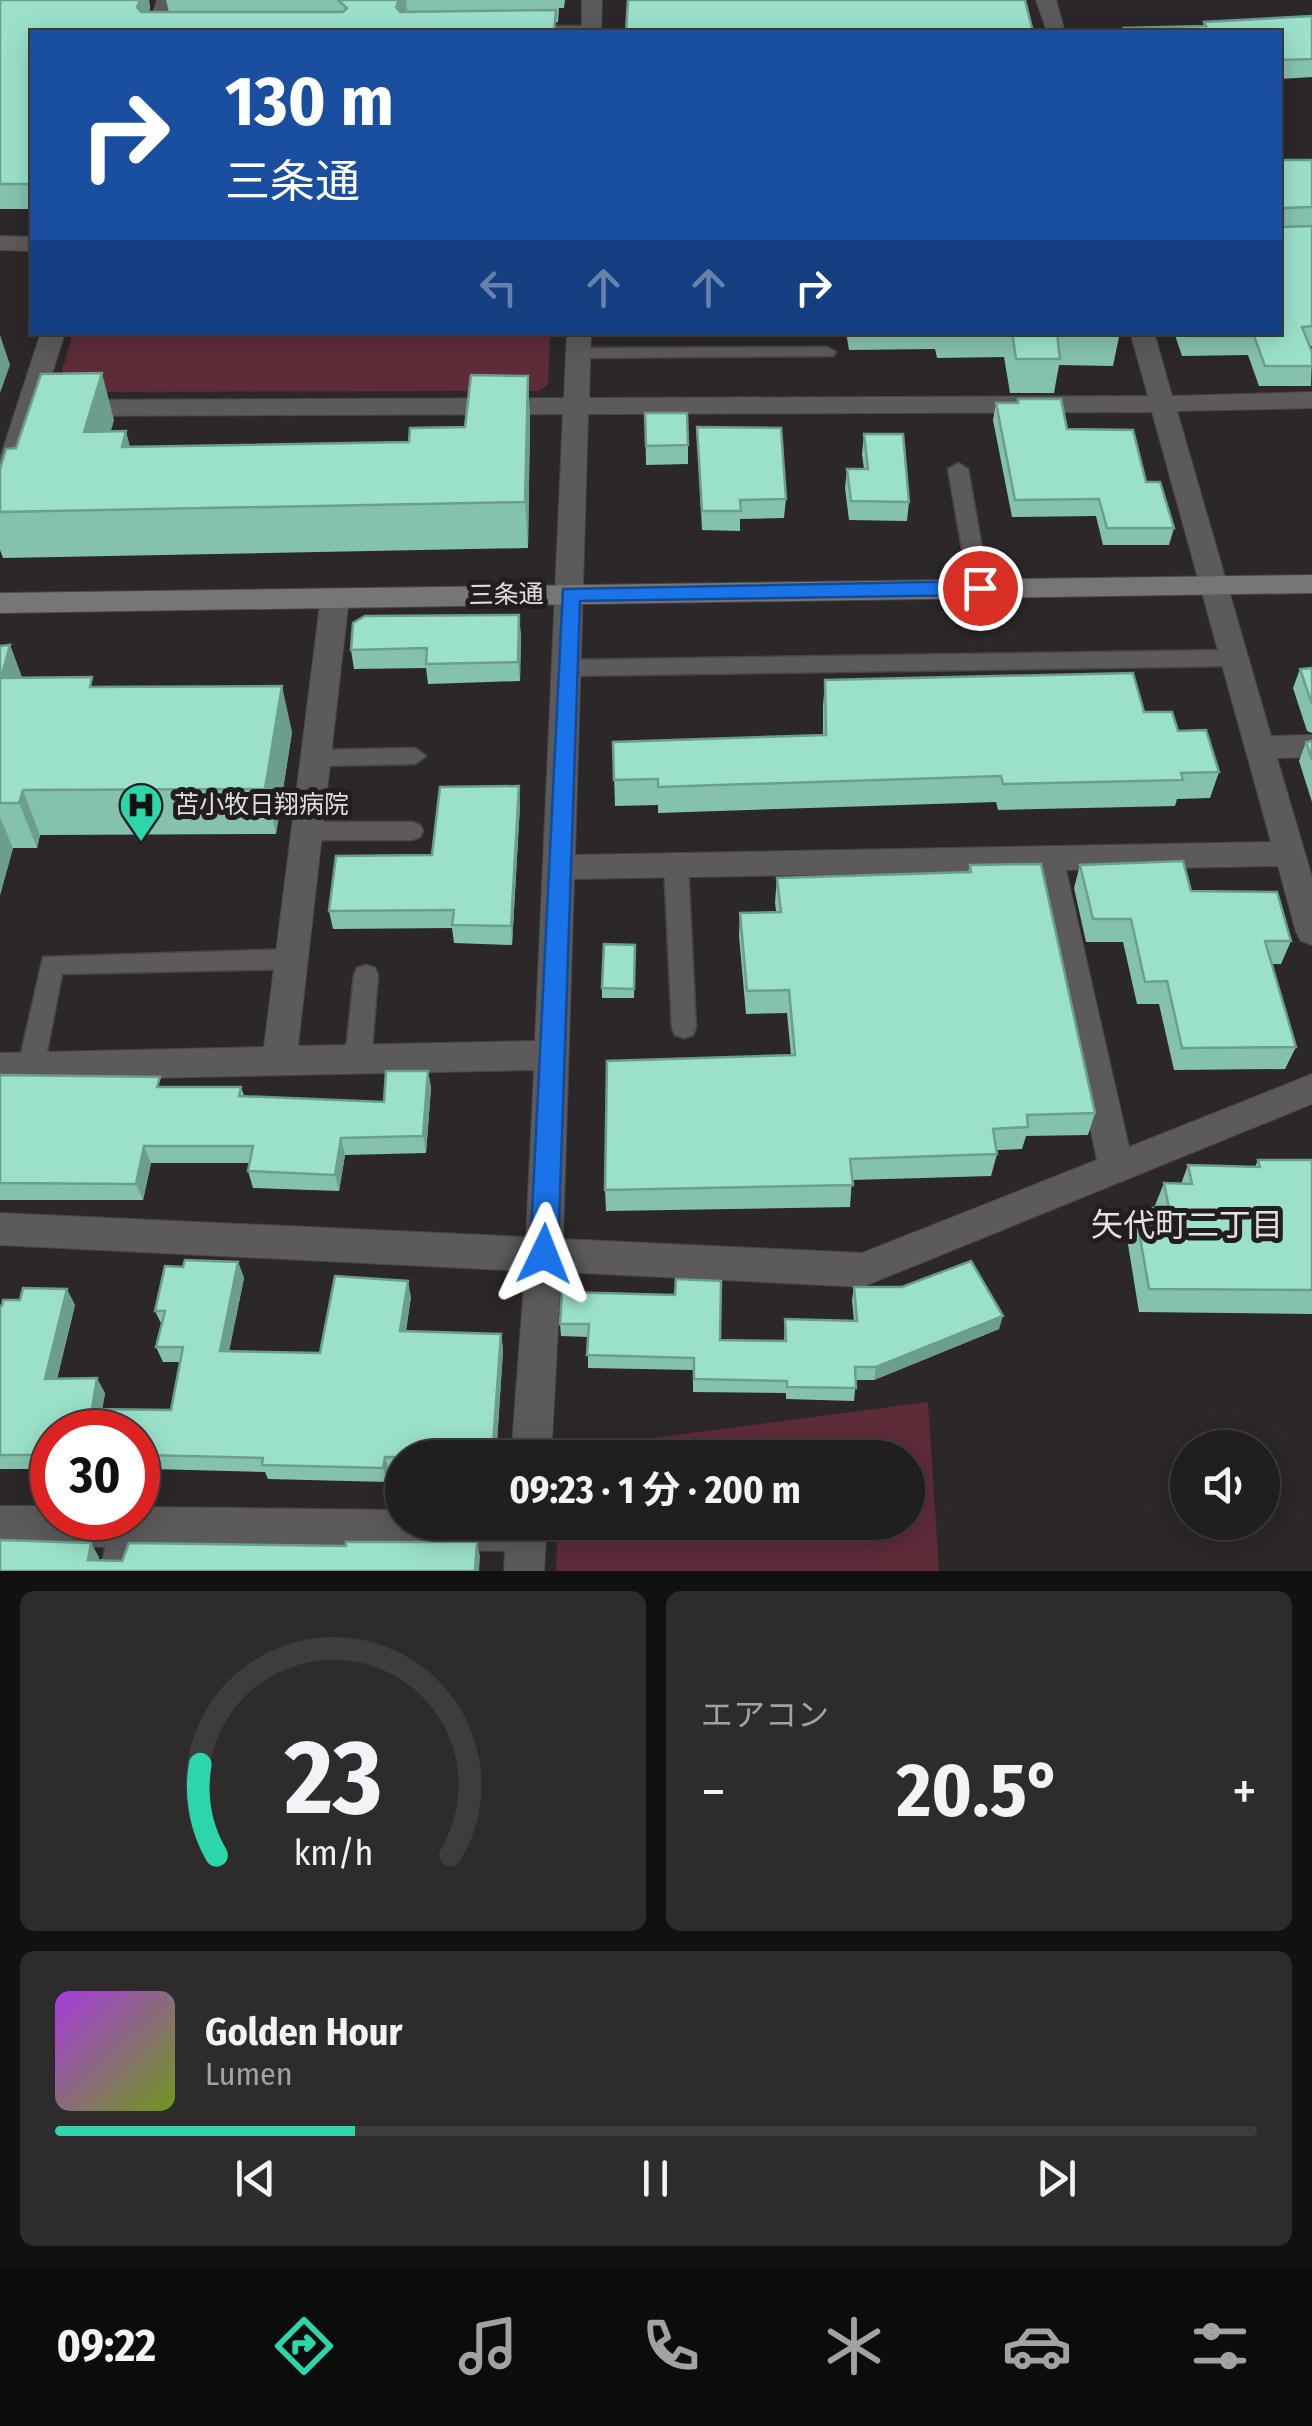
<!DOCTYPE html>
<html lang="ja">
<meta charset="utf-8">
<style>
body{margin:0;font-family:"Fira Sans Condensed","Noto Sans JP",sans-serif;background:#2d2b2c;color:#f1f3f6;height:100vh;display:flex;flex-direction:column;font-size:38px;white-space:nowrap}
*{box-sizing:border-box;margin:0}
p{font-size:32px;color:#a2a2a4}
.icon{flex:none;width:55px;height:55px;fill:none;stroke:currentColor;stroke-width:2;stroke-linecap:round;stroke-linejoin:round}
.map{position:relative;height:1571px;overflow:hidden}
.drawer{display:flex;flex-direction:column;gap:20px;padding:20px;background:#121011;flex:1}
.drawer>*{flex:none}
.banner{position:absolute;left:30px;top:30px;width:1252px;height:305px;border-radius:0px;box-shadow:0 5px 25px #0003,0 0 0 2px #3e3c3d;background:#1a4fa0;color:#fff;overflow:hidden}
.buttons{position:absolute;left:1170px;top:1430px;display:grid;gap:20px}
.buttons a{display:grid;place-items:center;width:110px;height:110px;border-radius:50%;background:#211e1f;box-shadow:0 5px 25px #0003,0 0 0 2px #3e3c3d;font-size:50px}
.speed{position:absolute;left:30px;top:1410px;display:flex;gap:20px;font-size:50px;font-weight:700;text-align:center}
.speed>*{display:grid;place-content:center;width:130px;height:130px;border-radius:50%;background:#211e1f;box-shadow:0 5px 25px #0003,0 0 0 2px #3e3c3d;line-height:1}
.speed .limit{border:15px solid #d22;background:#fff;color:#111}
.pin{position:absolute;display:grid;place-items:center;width:85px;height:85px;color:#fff;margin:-42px;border:5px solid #fff;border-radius:50%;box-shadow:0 2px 10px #0007}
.me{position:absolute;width:110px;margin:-55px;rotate:2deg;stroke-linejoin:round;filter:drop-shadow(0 0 8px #0008)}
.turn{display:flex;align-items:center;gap:35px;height:210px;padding:0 30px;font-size:45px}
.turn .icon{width:130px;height:130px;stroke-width:2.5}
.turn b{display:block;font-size:70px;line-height:85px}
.lanes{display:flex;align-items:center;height:95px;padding:0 30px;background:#0003;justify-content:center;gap:50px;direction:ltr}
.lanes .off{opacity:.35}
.big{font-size:75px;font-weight:700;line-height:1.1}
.drawer .widget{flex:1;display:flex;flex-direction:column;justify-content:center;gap:15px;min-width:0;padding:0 35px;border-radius:15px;background:#2d2b2c}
.drawer .dial{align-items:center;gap:0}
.dial svg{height:260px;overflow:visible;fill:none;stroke:#3e3c3d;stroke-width:7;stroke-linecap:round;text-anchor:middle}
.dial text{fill:#f1f3f6;stroke:none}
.song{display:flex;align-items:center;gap:30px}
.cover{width:120px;height:120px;border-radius:15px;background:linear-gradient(135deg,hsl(280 70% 55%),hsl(80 70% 35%))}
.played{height:10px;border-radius:5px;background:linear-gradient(90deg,#2dd5ab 25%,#3e3c3d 25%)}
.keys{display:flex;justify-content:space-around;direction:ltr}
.heat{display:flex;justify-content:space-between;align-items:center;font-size:55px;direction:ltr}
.drawer .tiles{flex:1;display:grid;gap:20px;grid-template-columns:1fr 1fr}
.widget:last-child{grid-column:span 2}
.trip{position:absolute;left:385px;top:1440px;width:540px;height:100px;border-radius:50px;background:#211e1f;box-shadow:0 5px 25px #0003,0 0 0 2px #3e3c3d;font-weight:700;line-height:100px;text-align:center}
.menu{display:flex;height:160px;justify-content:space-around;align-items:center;background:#0d0c0c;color:#a2a2a4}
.menu .icon{width:70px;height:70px}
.menu .current{color:#2dd5ab}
.menu b{font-size:45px;color:#f1f3f6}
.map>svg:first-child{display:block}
</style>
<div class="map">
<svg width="1312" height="1571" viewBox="0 0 1312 1571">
<rect width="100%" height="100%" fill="#2c2829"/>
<g fill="#5e2b39">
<polygon points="73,333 550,333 548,384 539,391 65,392 58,385"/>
<polygon points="928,1402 939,1571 556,1571 558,1523 908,1522 908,1458 562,1457 562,1450"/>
</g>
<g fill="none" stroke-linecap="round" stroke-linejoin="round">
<g stroke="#494546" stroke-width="3">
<g id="lane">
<polygon points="526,26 592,26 599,30 520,32 521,27"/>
<polygon points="827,347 836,352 833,356 578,358 569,353 578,348"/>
<polygon points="958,463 968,469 989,588 979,595 969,588 948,469"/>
<polygon points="1232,650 1243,658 1232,666 566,676 555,668 566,660"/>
<polygon points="415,748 426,756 415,764 315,766 304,758 315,750"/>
<polygon points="307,822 412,822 420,825 423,831 420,837 412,840 307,840 299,837 296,831 299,825"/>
<polygon points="676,856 684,859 688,865 696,1028 693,1035 684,1038 675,1035 672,1028 664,865 668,859"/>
<polygon points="291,949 300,952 303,959 300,966 291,969 62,974 44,1067 40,1075 31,1078 22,1075 18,1067 43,957"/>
<polygon points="366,965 375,968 378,975 371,1060 367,1068 358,1071 349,1068 345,1060 354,975 357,968"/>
<polygon points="112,1518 136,1518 139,1526 130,1571 100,1571"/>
</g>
</g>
<g stroke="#494546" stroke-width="2">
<g id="street">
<polygon points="157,0 177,0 164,32 146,32"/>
<polygon points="582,0 602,0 601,32 582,32"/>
<polygon points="1036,0 1056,0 1065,32 1047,32"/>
<polygon points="0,236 32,237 32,251 0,250"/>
<path d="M 41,332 L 65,332 L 44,400 L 564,398 L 567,332 L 591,332 L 589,398 L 1148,396 L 1130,332 L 1154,332 L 1172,396 L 1312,392 L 1312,408 L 1177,411 L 1271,736 L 1312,735 L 1312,757 L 1277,758 L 1312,877 L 1312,945 L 1301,941 L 1296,932 L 1278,866 L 1066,870 L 1129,1147 L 1312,1074 L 1312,1104 L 862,1287 L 561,1272 L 551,1458 L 511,1458 L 525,1271 L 0,1245 L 0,1213 L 526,1237 L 534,1070 L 0,1081 L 0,1053 L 264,1047 L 321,597 L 325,590 L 345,590 L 349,597 L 298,1046 L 535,1041 L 563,414 L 39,416 L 13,498 L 0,507 L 0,458 ZM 1152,412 L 1271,842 L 575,855 L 588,414 ZM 1035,871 L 1097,1160 L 862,1253 L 563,1239 L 574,879 Z"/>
<polygon points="0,1506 52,1506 52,1518 138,1518 138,1507 402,1510 402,1522 547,1522 544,1571 504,1571 505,1551 0,1546"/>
</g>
</g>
<g stroke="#494546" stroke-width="2">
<polygon id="secondary" points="1312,575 1312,593 0,613 0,593"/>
</g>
<use href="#lane" fill="#5c5a5a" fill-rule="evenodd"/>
<use href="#street" fill="#5c5a5a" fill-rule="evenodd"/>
<use href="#secondary" fill="#787575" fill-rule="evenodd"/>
</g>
<g fill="#85c2ad">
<polygon points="0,0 149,0 150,8 149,12 169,12 166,0 565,0 564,8 559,8 558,22 32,32 32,209 0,209"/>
<polygon points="1312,16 1312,77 1280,79 1280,32 1123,32 1124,28 1203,26 1204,22"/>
<polygon points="1280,160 1312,160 1312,346 1310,346 1312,352 1311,386 1259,386 1248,355 1182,356 1174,332 1280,332"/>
<polygon points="846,332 1120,332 1113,366 1059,365 1054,393 1010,393 1004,357 937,358 935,349 849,350"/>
<polygon points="528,376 530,422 528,548 3,558 0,550 0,469 16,448 114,420 110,432 130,447 409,442 465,427"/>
<polygon points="1018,399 1067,429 1174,528 1169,545 1103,545 1096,516 1012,517 993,420 996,403 1017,403"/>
<polygon points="645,413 688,445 688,464 646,465"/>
<polygon points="697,427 786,499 784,518 740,519 740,531 702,530"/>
<polygon points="864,434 909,502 907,521 849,520 845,488 847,469 864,469 862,454"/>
<polygon points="521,634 520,681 428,684 426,668 354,669 351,650"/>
<polygon points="10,645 22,678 95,687 292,732 276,834 40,835 37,848 13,848 0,895 0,646"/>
<polygon points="1312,668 1312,733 1307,731 1293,688 1300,669"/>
<polygon points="825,680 1144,712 1178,731 1219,772 1210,798 1177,799 1175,806 998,810 996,802 658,813 658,805 615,806 613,742 823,735 823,706"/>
<polygon points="1312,741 1312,802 1299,761 1306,742"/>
<polygon points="520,805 512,945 454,943 452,928 333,929 329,911"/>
<polygon points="970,865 1095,1113 1088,1135 1026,1136 1022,1149 997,1150 997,1154 991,1176 852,1180 850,1207 606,1211 605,1190 791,1055 787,1013 746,1014 739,936 740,913 776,912 775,902 777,878 968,872"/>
<polygon points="1080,865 1191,891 1291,941 1281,964 1272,964 1296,1047 1285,1069 1174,1070 1159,1004 1137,1004 1123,942 1086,942 1074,888"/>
<polygon points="635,945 634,998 602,998 602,988"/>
<polygon points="428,1071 431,1088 426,1153 345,1155 339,1191 253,1188 248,1171 250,1163 151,1163 143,1200 0,1200 0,1075 164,1087 241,1087 244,1096 384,1102"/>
<polygon points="1258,1160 1312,1160 1312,1314 1139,1312 1126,1232 1135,1208 1154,1208 1164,1183 1181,1184 1188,1165 1255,1167"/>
<polygon points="238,1262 244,1278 229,1351 320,1353 411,1297 406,1331 501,1334 503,1350 496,1458 402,1458 402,1472 389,1471 387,1482 268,1479 265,1472 152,1469 147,1495 138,1495 138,1432 52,1432 52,1469 0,1469 0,1306 75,1305 57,1379 105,1393 102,1409 171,1410 180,1362 163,1362 156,1347 162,1325 155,1311 183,1267"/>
<polygon points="854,1287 999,1329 874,1380 856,1380 854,1401 786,1399 786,1393 693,1392 693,1370 588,1368 588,1337 561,1336 560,1324 562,1292 720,1340 784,1341 785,1319 854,1321 852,1300"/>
</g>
<g fill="#6c9e8d">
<polygon points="140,0 149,0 150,8 142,31 137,7"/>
<polygon points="399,0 406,0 408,22 396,7"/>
<polygon points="0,335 10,365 0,393"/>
<polygon points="102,373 114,420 97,478 84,432"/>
<polygon points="528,376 530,422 528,548 525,502"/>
<polygon points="126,431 138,478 122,447"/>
<polygon points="519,615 521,634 520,681 518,662"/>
<polygon points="10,645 27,691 1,678"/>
<polygon points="282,686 292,732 276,834 265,789"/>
<polygon points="519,786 520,805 512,945 511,926"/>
<polygon points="23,790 40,835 37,848 19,803"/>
<polygon points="0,817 13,848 0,895"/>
<polygon points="428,1071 431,1088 426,1153 423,1136"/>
<polygon points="341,1138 345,1155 339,1191 335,1175"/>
<polygon points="144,1146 151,1163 143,1200 136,1184"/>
<polygon points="238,1262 244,1278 226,1366 220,1351"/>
<polygon points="408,1281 411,1297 403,1346 400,1331"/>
<polygon points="67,1289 75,1305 53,1394 45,1379"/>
<polygon points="1003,1316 999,1329 874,1380 876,1367"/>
<polygon points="501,1334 503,1350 496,1458 492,1458"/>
<polygon points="97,1378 105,1393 100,1423 92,1409"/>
<polygon points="145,1455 152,1469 147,1495 140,1481"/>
<polygon points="385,1457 389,1471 387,1482 383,1468"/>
<polygon points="919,1494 917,1501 908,1508 908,1502"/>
<polygon points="477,1542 480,1556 479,1571 475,1571"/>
<polygon points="91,1543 99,1557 97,1571 88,1560"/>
</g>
<g fill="#9be1c9" stroke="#6c9e8d" stroke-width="2.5">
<polygon points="0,0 140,0 137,7 141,12 343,12 347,8 338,0 399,0 396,7 400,12 556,10 554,32 32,32 32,184 0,184"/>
<polygon points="628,0 1025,0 1033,32 626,32"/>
<polygon points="1312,16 1312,59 1280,60 1280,32 1126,32 1124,28 1206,26 1204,22"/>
<polygon points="1280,160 1312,160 1312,207 1283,208 1283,227 1312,226 1312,326 1302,327 1312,352 1312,366 1265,366 1254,336 1187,336 1186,332 1280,332"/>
<polygon points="1012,332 1057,332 1060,359 1016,359"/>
<polygon points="102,373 84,432 126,431 122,447 409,442 410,428 465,427 471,375 528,376 525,502 0,512 0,469 6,449 16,448 41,374"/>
<polygon points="1018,399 1061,399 1067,429 1133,430 1146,482 1160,482 1174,528 1107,528 1099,499 1015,500 996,403 1018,403"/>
<polygon points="645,413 687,413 688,445 646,446"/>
<polygon points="697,427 781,428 786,499 740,500 741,511 702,511"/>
<polygon points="864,434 903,434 909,502 851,501 847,469 868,469"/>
<polygon points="519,615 518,662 426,664 427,648 351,650 353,623 365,616"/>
<polygon points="10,645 1,678 92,677 90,687 282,686 265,789 23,790 19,803 0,803 0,646"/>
<polygon points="1312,668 1312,704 1300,669"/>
<polygon points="1133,673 1144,712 1172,712 1178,731 1206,730 1219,772 1181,773 1183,780 1003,784 1001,776 658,787 658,779 614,780 613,742 826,735 825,680"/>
<polygon points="1312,741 1312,760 1306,742"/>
<polygon points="519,786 511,926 452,925 454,910 329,911 336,856 432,855 440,787"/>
<polygon points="1183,861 1191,891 1277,892 1291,941 1265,941 1296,1047 1182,1048 1167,981 1145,982 1131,919 1093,919 1080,865"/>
<polygon points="1041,864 1095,1113 1027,1115 1028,1127 993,1129 997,1154 850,1159 853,1185 605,1190 607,1061 795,1055 789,990 747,991 740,913 781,912 777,878 971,872 970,865"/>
<polygon points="604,944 635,945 634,989 602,988"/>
<polygon points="386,1071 428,1071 423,1136 341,1138 335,1175 248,1171 253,1146 144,1146 136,1184 0,1183 0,1075 160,1077 157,1087 241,1087 239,1096 384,1102"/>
<polygon points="1258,1160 1312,1160 1312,1290 1149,1289 1135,1208 1169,1208 1164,1183 1192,1184 1188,1165 1260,1167"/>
<polygon points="185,1260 238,1262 220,1351 320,1353 335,1276 408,1281 400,1331 501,1334 492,1458 385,1457 383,1468 262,1465 263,1458 145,1455 140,1481 138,1481 138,1432 52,1432 52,1455 0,1455 0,1306 2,1306 3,1300 20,1300 23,1288 67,1289 45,1379 97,1378 92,1409 171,1410 183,1347 156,1347 165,1311 155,1311 165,1266 183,1267"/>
<polygon points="971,1261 1003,1316 876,1367 855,1367 856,1388 787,1387 787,1381 694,1379 694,1358 587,1355 589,1324 560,1324 562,1292 675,1295 676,1279 721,1281 720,1340 786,1341 785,1319 857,1321 854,1287 902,1287"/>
<polygon points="908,1480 919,1494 908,1502"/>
<polygon points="0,1540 91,1543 88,1560 122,1561 129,1543 346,1546 346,1542 477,1542 475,1571 0,1571"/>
</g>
<polygon fill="#1a73e8" stroke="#114b97" stroke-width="2.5" points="980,581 990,588 980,595 580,601 558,1254 554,1262 544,1266 534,1262 530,1254 563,589"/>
<defs>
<g id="hospital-pin" transform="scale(2.25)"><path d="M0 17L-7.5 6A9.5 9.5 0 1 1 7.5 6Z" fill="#2dd5ab" stroke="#221e1f"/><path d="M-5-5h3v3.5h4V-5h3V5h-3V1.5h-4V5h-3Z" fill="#111"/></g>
</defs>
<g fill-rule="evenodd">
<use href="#hospital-pin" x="141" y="805"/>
</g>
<g text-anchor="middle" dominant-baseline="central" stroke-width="10" stroke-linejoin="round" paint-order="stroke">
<g font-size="25" fill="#e0dddd" stroke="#221e1f">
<text transform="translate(506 595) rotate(-1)">三条通</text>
</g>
<g font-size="25" fill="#e0dddd" stroke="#221e1f" text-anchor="start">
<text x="174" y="805">苫小牧日翔病院</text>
</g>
<g font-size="32" fill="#e6e1e1" stroke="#221e1f">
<text x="1187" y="1225">矢代町二丁目</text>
</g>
</g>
</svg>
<div class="buttons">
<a><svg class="icon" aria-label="sound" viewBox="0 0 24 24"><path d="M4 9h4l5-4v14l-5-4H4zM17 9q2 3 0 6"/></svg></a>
</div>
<div class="speed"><div class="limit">30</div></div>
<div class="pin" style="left:980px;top:588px;background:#d93025"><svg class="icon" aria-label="arrive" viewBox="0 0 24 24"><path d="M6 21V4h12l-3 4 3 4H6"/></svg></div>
<svg class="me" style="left:544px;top:1254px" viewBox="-20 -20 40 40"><path d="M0-17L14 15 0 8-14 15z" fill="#1a73e8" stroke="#fff" stroke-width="4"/></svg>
<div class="trip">09:23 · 1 分 · 200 m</div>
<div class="banner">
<div class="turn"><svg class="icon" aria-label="right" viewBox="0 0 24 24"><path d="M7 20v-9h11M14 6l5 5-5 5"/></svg><div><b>130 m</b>三条通</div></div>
<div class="lanes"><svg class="icon off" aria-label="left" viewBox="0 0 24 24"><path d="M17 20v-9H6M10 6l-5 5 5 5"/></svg><svg class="icon off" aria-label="ahead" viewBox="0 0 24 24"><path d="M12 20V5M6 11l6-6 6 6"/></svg><svg class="icon off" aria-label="ahead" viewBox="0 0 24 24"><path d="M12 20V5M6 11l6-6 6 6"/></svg><svg class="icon" aria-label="right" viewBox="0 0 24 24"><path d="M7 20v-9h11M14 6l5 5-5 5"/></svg></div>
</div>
</div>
<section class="drawer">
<div class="tiles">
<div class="widget dial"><svg viewBox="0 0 100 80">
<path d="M14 69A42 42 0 1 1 86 69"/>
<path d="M14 69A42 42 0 0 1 9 41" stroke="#2dd5ab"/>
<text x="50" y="56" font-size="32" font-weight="700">23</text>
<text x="50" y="72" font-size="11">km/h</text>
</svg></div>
<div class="widget"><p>エアコン</p>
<div class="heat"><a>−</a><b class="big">20.5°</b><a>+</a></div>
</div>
<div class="widget">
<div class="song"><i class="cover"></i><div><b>Golden Hour</b><p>Lumen</p></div></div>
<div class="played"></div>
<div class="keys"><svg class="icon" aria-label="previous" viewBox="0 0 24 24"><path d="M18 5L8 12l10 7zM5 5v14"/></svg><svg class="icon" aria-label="pause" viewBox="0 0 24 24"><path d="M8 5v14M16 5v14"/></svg><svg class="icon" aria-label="next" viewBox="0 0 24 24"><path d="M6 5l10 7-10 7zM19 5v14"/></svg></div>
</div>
</div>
</section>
<nav class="menu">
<b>09:22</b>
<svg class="icon current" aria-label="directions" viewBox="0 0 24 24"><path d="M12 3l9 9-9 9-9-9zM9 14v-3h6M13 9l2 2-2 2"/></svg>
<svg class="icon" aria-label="music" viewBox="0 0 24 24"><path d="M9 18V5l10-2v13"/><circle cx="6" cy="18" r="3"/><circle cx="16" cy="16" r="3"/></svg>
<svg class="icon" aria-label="phone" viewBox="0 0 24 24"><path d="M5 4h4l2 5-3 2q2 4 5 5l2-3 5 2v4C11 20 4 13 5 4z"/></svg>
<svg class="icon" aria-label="climate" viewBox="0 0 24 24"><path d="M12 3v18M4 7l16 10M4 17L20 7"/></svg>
<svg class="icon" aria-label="car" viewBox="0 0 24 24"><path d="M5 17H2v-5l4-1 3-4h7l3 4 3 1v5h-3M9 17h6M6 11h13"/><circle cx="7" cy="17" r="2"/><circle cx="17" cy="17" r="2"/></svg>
<svg class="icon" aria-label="filters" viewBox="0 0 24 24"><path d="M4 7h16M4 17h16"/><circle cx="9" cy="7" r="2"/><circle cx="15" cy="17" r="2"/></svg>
</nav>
